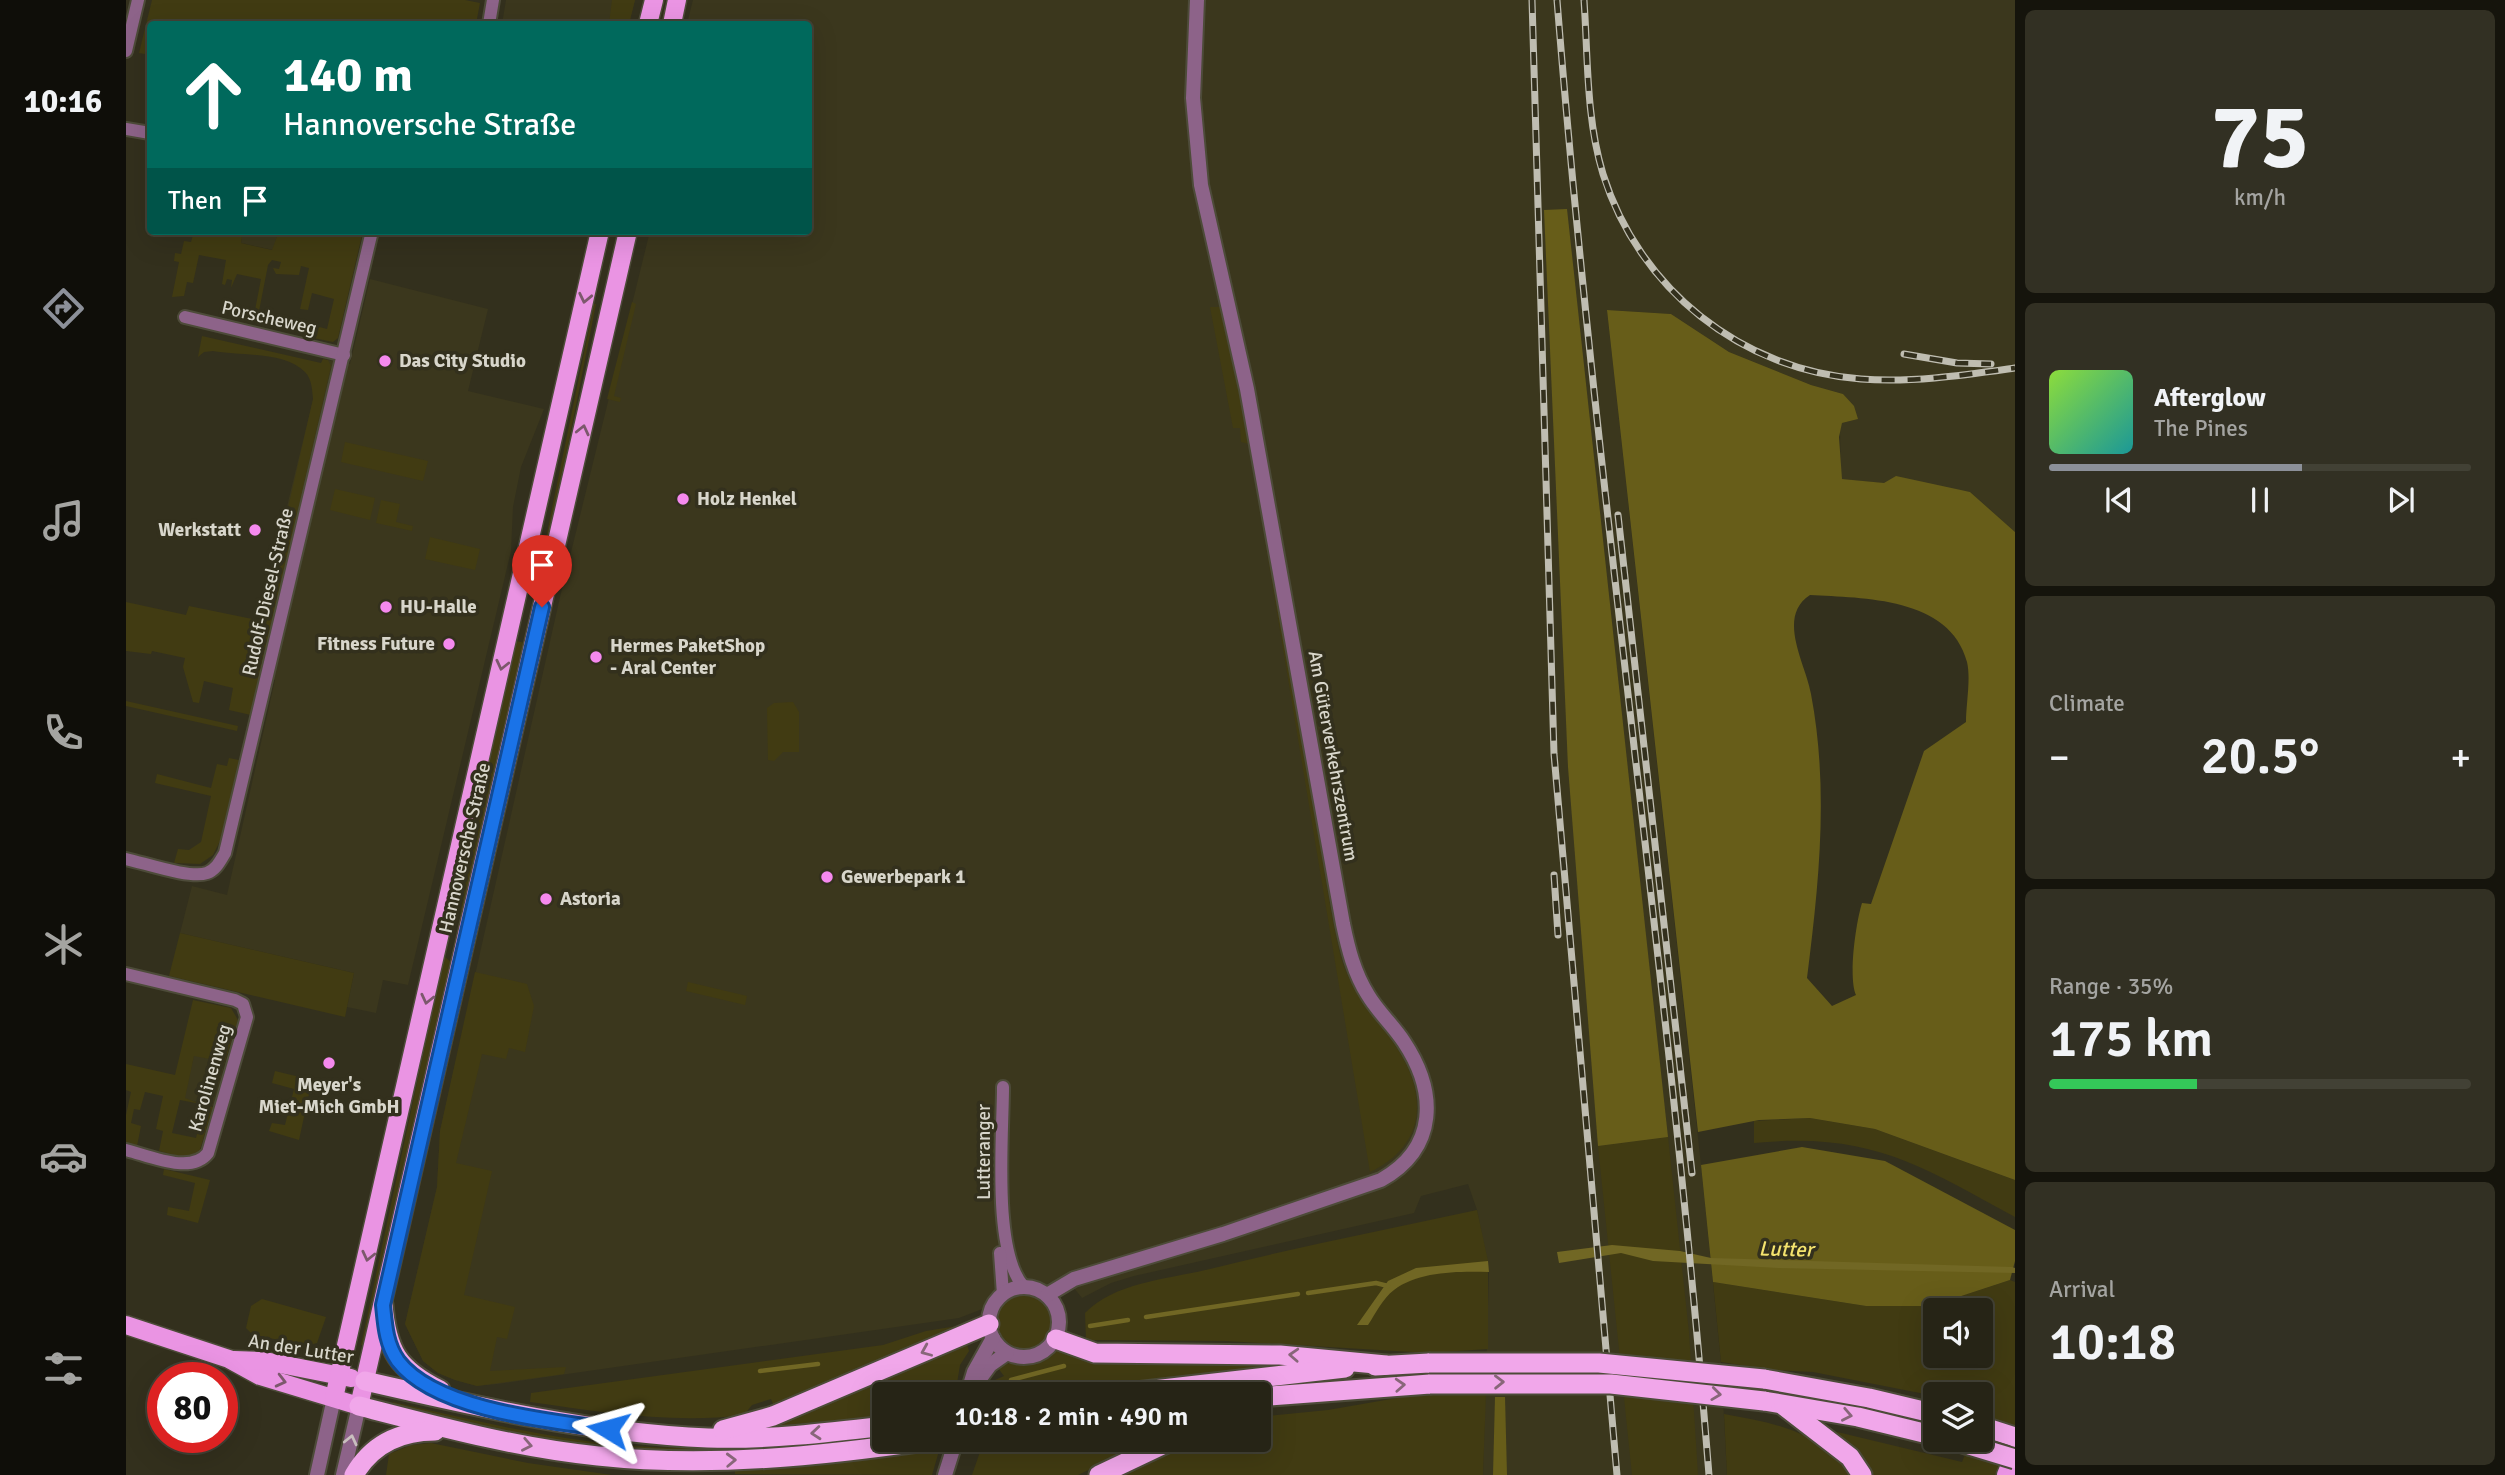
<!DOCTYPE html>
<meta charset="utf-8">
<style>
body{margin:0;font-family:Signika,sans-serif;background:#323023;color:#f1f3f6;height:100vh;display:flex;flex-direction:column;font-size:26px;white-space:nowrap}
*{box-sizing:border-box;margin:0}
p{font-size:23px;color:#a4a4a1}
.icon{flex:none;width:38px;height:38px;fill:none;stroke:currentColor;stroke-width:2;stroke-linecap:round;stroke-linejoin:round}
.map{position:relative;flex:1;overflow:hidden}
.panel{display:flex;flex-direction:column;gap:10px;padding:10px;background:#15140c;width:490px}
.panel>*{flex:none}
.guide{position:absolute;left:21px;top:21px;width:665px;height:214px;border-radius:7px;box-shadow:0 7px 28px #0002,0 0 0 2px #424135;background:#00695c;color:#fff;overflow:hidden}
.tools{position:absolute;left:1797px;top:1298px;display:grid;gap:14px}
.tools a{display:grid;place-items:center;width:70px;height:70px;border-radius:7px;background:#262416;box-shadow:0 7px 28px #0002,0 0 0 2px #424135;font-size:35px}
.speed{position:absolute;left:21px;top:1362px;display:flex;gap:14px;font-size:35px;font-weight:700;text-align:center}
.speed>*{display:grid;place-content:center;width:91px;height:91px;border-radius:50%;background:#262416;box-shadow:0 7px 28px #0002,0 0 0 2px #424135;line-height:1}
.speed .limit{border:10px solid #d22;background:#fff;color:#111}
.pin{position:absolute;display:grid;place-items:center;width:60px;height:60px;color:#fff;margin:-72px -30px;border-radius:50% 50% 50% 0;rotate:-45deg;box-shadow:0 0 7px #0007}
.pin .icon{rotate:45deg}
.me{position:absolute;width:77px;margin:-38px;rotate:278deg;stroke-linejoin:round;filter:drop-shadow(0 0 5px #0008)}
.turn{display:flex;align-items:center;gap:24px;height:147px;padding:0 21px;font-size:32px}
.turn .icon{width:91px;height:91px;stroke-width:2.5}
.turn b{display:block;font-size:49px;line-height:60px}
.then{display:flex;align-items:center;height:66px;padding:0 21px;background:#0003;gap:14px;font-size:26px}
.big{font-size:52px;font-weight:600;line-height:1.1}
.panel .tile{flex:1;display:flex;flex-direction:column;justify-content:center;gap:10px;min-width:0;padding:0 24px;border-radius:10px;background:#323023}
.panel .dial{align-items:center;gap:0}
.dial b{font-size:91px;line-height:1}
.song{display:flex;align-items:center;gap:21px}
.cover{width:84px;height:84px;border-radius:10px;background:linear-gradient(135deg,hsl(90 70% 55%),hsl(180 70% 35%))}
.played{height:7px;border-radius:4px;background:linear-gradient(90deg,#8c9099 60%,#424135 60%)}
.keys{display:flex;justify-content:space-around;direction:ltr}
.heat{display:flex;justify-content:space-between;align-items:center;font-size:38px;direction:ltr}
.charge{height:10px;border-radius:5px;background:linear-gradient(90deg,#34c759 35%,#424135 0)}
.trip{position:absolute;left:746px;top:1382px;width:399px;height:70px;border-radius:7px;background:#262416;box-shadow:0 7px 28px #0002,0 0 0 2px #424135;font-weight:600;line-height:70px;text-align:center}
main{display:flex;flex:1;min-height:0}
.tabs{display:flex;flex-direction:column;width:126px;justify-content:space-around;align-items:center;background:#0f0e09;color:#a4a4a1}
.tabs .icon{width:49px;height:49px}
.tabs .current{color:#8c9099}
.tabs b{font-size:32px;color:#f1f3f6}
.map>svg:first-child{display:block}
</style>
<main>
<nav class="tabs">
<b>10:16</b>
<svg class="icon current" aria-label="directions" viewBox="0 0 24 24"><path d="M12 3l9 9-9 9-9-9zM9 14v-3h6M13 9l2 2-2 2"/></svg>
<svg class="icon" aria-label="music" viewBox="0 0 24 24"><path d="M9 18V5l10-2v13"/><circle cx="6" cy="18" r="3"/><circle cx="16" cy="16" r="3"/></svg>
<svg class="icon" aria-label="phone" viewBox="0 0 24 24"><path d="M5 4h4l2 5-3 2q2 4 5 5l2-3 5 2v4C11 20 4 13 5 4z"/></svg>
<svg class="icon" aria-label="climate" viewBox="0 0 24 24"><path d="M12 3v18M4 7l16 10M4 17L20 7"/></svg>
<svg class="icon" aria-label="car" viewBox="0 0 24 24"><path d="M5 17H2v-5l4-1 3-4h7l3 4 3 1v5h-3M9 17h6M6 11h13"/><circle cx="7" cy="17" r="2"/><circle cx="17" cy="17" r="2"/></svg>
<svg class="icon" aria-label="filters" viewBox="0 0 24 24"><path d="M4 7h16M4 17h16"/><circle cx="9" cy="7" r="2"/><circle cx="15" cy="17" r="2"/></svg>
</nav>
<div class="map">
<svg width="1889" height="1475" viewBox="0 0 1889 1475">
<rect width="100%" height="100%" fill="#33301d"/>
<g fill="#3b371d">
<polygon points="380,0 509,0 503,24 376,24"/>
<polygon points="567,0 1889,0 1889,532 1844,492 1715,479 1714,431 1716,423 1731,419 1717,394 1685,385 1603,352 1545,314 1481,310 1575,1165 1595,1362 1601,1475 1357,1475 1363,1272 1351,1210 1342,1184 1295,1196 1288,1213 1008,1276 985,1283 956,1298 939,1277 833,1318 371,1384 351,1386 329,1380 312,1373 297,1361 279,1324 311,1187 314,1131 434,597 524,231 682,231 682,24 561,24"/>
<polygon points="117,231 153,231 147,250 115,243"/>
<polygon points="244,279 362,309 342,391 418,409 395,467 387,507 385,551 282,985 257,980 250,1013 221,1007 228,973 54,933 66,886 101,895 149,680 125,673 163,498 197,359 224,364"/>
<polygon points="68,1055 99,1062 88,1106 58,1099"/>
</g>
<g fill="#413b12" fill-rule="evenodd">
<polygon points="26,0 339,0 354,3 350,24 24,24 24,55 13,53"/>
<polygon points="486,0 509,0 503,24 483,24"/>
<polygon points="68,231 117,231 115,243 146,250 153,231 237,231 212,338 207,342 183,337 186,325 201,329 208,299 186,293 182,310 174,309 183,268 175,266 173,275 150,274 147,268 153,269 155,262 146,260 142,265 133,311 129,310 135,279 111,274 105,288 106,280 101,279 99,285 96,284 100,260 73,255 67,283 61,282 58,296 46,297 53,262 48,261 49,253 55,254 58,241 65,242"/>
<polygon points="506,302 510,304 488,396 495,398 494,402 481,399"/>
<polygon points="468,304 470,304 419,563 415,562"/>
<path d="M 1084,307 L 1097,307 C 1125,452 1154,598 1179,744 C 1191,814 1198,885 1214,954 C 1228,1011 1292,1047 1291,1108 C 1291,1138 1270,1160 1244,1172 L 1123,444 L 1115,442 L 1114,428 L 1107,428 Z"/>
<path d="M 76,336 L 195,363 L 197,359 L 202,360 L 205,366 L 125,715 L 103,710 L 107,688 L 78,681 L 73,703 L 67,702 L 57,667 L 59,658 L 26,651 L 25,654 L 0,651 L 0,602 L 60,615 L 63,606 L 136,621 L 187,399 C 186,390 186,379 179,372 C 159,351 113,356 87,351 L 78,352 L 72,357 Z"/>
<polygon points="219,442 302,461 297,481 215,462"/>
<polygon points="209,489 249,498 244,520 204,510"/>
<polygon points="255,500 274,504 270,522 287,526 286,531 250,523"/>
<polygon points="304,537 354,549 349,570 299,559"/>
<polygon points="390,641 400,643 337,915 334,915 356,785"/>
<polygon points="0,701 112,726 111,731 0,706"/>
<polygon points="667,702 673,712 673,752 657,752 648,761 642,760 641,708 648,703"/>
<polygon points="103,758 113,760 94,841 87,855 74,864 48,863 52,849 63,850 75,842 85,796 29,783 31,774 85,788 91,764 101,766"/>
<polygon points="54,933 228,973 219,1017 43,976"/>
<polygon points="318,956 327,964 240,1346 235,1345"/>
<polygon points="349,972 401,984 408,1006 399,1052 383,1048 380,1059 356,1054 330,1163 366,1171 338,1295 389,1307 381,1339 371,1337 364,1371 440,1367 438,1374 351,1386 329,1380 312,1373 297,1361 279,1324 311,1187 314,1131"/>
<polygon points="562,982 621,996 619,1005 560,991"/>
<polygon points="67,1000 105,1008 112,1020 99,1062 68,1056 59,1098 75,1104 54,1100 46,1133 70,1138 78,1105 87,1107 73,1153 64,1159 33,1151 37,1131 30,1129 37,1096 19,1092 14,1110 8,1109 5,1123 15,1126 11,1146 0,1143 0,1115 5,1092 0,1090 0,1064 49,1075"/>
<polygon points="149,1071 186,1080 173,1140 143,1131 146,1123 159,1125 168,1089 146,1083"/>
<path d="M 1684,1118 L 1749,1129 L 1889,1180 L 1889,1217 C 1791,1164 1744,1132 1628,1143 L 1628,1121 Z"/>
<polygon points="1542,1137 1563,1333 1572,1475 1506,1475 1472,1146"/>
<polygon points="38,1169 84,1180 72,1223 41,1215 42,1207 63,1211 69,1183 37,1175"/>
<path d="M 1351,1210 L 1362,1261 L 1362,1349 L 1303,1353 L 1100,1341 L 960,1340 L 959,1313 C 989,1282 1043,1279 1084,1269 C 1172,1247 1262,1229 1351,1210 Z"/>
<path d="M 1884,1280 L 1889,1282 L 1889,1427 L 1870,1475 L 1743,1475 L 1703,1430 L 1836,1462 L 1845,1440 L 1855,1440 L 1858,1409 L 1855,1408 L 1855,1395 L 1809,1396 L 1687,1372 L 1646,1370 L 1595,1362 L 1587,1282 L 1740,1306 L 1805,1306 ZM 1810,1311 L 1855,1311 L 1855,1356 L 1810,1356 Z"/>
<circle cx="898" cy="1323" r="28"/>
<polygon points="136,1299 200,1317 191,1343 179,1346 126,1334 120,1328 125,1306"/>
<path d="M 831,1326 L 834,1328 L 648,1406 L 645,1399 L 626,1405 L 618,1415 C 547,1424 475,1412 404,1402 L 405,1393 L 757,1345 L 800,1331 Z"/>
<polygon points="840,1341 843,1351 834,1365 829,1395 758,1395 758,1416 638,1427"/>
<path d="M 931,1348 L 1155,1364 L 919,1395 L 858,1395 L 869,1380 L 878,1376 L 872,1368 C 892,1355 910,1370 931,1348 Z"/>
<polygon points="1288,1395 1360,1394 1357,1475 991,1475 1065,1440 1132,1440 1132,1417 1202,1410"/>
<path d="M 267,1402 C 347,1420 426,1440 508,1446 C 568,1451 629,1445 689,1441 L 690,1445 C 612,1452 532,1456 454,1446 C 391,1437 328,1421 266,1406 Z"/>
<path d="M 1598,1414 C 1649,1423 1693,1431 1725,1475 L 1601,1475 Z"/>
<polygon points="896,1440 1024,1440 952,1475 846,1475 856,1446"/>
<polygon points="305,1443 402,1463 486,1475 260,1475 263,1454 285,1445"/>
<polygon points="813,1451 806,1475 609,1474 609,1470 688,1465"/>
</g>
<g fill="#675d19" fill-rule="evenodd">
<polygon points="1441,209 1542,1137 1472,1146 1442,767 1418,210"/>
<path d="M 1481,310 L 1545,314 L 1603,352 L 1685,385 L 1717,394 L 1728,406 L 1732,419 L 1716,423 L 1713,437 L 1716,479 L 1758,483 L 1770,476 L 1844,492 L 1889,532 L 1889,1180 L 1749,1129 L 1684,1118 L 1633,1120 L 1572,1132 ZM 1684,595 C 1737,598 1824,597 1841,662 C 1845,679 1840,704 1840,722 L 1798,751 L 1745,904 L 1736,903 C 1730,922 1722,977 1730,995 L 1706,1006 L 1681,978 C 1693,883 1703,789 1685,694 C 1680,664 1650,617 1684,595 Z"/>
<polygon points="1676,1147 1759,1161 1889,1230 1889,1261 1884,1280 1805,1306 1740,1306 1587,1282 1575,1165"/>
<polygon points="1369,1397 1379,1397 1381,1475 1367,1475"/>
</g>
<g fill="#716724">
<polygon points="1486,1245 1554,1251 1585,1258 1886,1267 1889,1268 1889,1273 1652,1268 1527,1261 1495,1253 1433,1263 1431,1252"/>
<path d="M 1362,1261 L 1363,1272 C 1334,1271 1292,1271 1268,1290 C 1257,1298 1250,1313 1242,1325 L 1231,1325 L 1262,1281 L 1290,1268 Z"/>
</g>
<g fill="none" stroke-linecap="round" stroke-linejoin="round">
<g stroke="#716724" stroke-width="4.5">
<polyline points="1182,1293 1250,1283 1262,1286"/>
<polyline points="1020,1317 1172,1294"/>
<polyline points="964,1326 1002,1320"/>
<polyline points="634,1371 692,1364"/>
<polyline points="887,1393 885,1380 938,1366"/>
</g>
<g stroke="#4d4b39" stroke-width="16">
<g id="minor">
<polyline points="363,24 367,0"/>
<polyline points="0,51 12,0"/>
<polyline points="0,129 24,133"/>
<polyline points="59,317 218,355"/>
<path d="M 0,859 C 19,863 64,879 81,873 C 90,870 94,861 99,853 L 246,231"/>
<path d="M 0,974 L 109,1000 L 117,1004 L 121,1017 L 82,1153 C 65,1175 24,1156 0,1150"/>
<path d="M 877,1087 C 877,1135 866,1252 898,1287"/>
<polyline points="874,1253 877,1294"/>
</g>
</g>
<g stroke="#4d4b39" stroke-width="18">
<g id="tertiary">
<circle cx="898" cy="1322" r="35"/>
<path d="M 921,1295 L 948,1279 L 1097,1234 L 1255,1180 C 1312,1148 1311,1092 1278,1042 C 1267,1025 1252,1012 1242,995 C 1228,973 1222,948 1217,924 L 1121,389 L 1075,185 L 1067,98 L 1071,0"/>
<polyline points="850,1384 864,1365 881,1353"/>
<polyline points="841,1395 848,1372 867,1338"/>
<polyline points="191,1475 208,1398"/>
<polyline points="217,1475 233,1406"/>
<polyline points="819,1475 830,1440"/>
</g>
</g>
<g stroke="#4d4b39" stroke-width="21">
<g id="primary">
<polyline points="522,24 528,0"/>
<polyline points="546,24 551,0"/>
<polyline points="0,1325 103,1359 134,1376 233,1406 502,231"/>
<polyline points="108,1360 139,1361 225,1378"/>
<polyline points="208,1398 474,231"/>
<polyline points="1880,1475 1889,1453"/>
</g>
</g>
<g stroke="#4d4b39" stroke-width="23">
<g id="trunk">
<path d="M 257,1305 C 261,1351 272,1369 314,1390"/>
<polyline points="930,1339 969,1353 1154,1355 1260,1365"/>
<polyline points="1249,1366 1303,1363"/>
<polyline points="1638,1379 1743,1398 1810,1414"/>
<path d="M 239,1381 C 352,1407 465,1433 582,1438 C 640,1440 700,1433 758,1426"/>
<polyline points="984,1395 1219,1368"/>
<polyline points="1132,1397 1304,1384"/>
<polyline points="1638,1401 1732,1417 1810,1436"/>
<path d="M 233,1406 C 311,1426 391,1448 472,1456 C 583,1468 696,1456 806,1440"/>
<polyline points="1658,1406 1724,1457 1736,1475"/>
<polyline points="1855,1426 1889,1437"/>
<polyline points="597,1430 647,1416 863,1324"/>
<polyline points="1827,1440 1843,1445"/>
<path d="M 228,1475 C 246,1444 274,1431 309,1431"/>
<polyline points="973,1475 1047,1440"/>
</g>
</g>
<use href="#minor" stroke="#8d6389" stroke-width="12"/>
<use href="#tertiary" stroke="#8d6389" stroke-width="14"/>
<use href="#primary" stroke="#ea94e3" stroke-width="18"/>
<use href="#trunk" stroke="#f1a7ea" stroke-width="19"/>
<g stroke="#bfbdb1" stroke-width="7">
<g id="rail">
<polyline points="1406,0 1428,754 1491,1475"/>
<path d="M 1431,0 C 1470,493 1544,982 1583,1475"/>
<path d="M 1458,0 C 1462,58 1460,118 1477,174 C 1513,289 1615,370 1735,379 C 1786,383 1839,375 1889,368"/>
<polyline points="1778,354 1831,363 1865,364"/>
<polyline points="1492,515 1566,1173"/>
<polyline points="1428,875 1432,935"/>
</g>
</g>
<use href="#rail" stroke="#33301d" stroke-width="4.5" stroke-dasharray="13" stroke-linecap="butt"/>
<g stroke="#4d4b39" stroke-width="23" stroke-linecap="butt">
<g id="trunk-bridge">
<polyline points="1303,1363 1473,1363 1638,1379"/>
<polyline points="1304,1384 1485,1384 1638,1401"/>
<polyline points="1843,1445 1889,1459"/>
</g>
</g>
<use href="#trunk-bridge" stroke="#f1a7ea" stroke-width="19"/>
</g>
<defs><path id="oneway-chevron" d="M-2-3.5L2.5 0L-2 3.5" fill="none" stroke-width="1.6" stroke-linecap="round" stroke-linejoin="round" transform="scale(1.75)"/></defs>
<g stroke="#7c586c">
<use href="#oneway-chevron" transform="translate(459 298) rotate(102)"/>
<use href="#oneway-chevron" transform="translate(457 430) rotate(-77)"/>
<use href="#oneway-chevron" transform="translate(376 665) rotate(103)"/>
<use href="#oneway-chevron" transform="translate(301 999) rotate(103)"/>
<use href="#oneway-chevron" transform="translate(242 1256) rotate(103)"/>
<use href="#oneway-chevron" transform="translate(155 1381) rotate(14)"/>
</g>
<g stroke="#886679">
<use href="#oneway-chevron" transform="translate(800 1351) rotate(157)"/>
<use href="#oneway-chevron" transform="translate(1168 1355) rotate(-177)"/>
<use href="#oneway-chevron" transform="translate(1373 1382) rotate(-1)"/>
<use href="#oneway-chevron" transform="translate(1274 1385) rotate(-3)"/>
<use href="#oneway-chevron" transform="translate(1590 1394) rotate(7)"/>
<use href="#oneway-chevron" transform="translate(1721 1415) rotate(11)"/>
<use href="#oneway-chevron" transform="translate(690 1433) rotate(175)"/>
<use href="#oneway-chevron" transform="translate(401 1445) rotate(11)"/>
<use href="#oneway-chevron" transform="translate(605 1460) rotate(-2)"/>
</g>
<use stroke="#c9bfbe" href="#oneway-chevron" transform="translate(225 1440) rotate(-77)"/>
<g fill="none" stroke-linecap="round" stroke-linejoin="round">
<g stroke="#114b97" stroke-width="18">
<path id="route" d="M 416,607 L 257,1305 C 259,1325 260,1344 272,1361 C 309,1410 424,1421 482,1429"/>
</g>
<use href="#route" stroke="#1a73e8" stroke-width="12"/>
</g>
<g fill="#f589ee" stroke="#33301d" stroke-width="2.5">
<circle cx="259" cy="361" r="7"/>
<circle cx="557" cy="499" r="7"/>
<circle cx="129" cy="530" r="7"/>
<circle cx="260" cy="607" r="7"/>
<circle cx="323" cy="644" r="7"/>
<circle cx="470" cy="657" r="7"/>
<circle cx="701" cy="877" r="7"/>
<circle cx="420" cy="899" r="7"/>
<circle cx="203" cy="1063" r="7"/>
</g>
<g text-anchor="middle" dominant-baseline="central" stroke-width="7" stroke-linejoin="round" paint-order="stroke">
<g font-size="19" fill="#d8d6cb" stroke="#33301d">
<text transform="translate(143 318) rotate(13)">Porscheweg</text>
<text transform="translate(142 592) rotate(-77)">Rudolf-Diesel-Straße</text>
<text transform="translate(1207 756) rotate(80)">Am Güterverkehrszentrum</text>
<text transform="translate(339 848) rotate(-77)">Hannoversche Straße</text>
<text transform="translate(84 1078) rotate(-74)">Karolinenweg</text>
<text transform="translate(858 1152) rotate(-90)">Lutteranger</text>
<text transform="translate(175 1349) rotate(9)">An der Lutter</text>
</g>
<g font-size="19" font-weight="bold" fill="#d8d6cb" stroke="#33301d" text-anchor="start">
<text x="273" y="361">Das City Studio</text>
<text x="571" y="499">Holz Henkel</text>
<text x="115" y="530" text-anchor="end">Werkstatt</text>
<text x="274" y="607">HU-Halle</text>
<text x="309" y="644" text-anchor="end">Fitness Future</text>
<text x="484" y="646">Hermes PaketShop<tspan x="484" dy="22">- Aral Center</tspan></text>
<text x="715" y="877">Gewerbepark 1</text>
<text x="434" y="899">Astoria</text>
<text x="203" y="1085" text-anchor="middle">Meyer's<tspan x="203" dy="22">Miet-Mich GmbH</tspan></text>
</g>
<g font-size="21" font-style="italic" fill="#f4e36e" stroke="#33301d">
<text transform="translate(1660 1249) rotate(1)">Lutter</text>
</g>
</g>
</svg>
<div class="tools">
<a><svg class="icon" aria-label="sound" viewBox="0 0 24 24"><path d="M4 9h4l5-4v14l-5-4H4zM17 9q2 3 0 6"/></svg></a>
<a><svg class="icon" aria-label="layers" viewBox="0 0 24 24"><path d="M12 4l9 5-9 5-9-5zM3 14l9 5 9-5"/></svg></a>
</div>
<div class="speed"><div class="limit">80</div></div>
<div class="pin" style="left:416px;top:607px;background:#d93025"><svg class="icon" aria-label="arrive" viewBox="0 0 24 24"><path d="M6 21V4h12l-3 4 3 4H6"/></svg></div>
<svg class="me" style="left:482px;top:1429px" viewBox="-20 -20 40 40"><path d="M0-17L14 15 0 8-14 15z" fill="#1a73e8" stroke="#fff" stroke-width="4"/></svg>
<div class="trip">10:18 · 2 min · 490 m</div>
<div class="guide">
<div class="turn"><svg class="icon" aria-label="ahead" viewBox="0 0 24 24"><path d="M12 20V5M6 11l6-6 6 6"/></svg><div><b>140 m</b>Hannoversche Straße</div></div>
<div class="then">Then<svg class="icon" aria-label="arrive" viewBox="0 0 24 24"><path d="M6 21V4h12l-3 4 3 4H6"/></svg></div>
</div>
</div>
<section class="panel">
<div class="tile dial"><b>75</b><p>km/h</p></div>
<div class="tile">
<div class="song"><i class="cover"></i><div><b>Afterglow</b><p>The Pines</p></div></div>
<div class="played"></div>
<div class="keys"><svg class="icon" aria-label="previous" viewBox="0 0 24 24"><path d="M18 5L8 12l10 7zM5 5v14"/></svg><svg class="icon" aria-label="pause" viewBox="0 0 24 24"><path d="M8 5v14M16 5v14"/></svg><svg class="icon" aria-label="next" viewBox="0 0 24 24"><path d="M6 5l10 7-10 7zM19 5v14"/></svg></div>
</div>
<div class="tile"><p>Climate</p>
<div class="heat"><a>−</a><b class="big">20.5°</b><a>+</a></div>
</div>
<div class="tile"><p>Range · 35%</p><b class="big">175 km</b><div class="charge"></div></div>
<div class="tile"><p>Arrival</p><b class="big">10:18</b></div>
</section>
</main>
